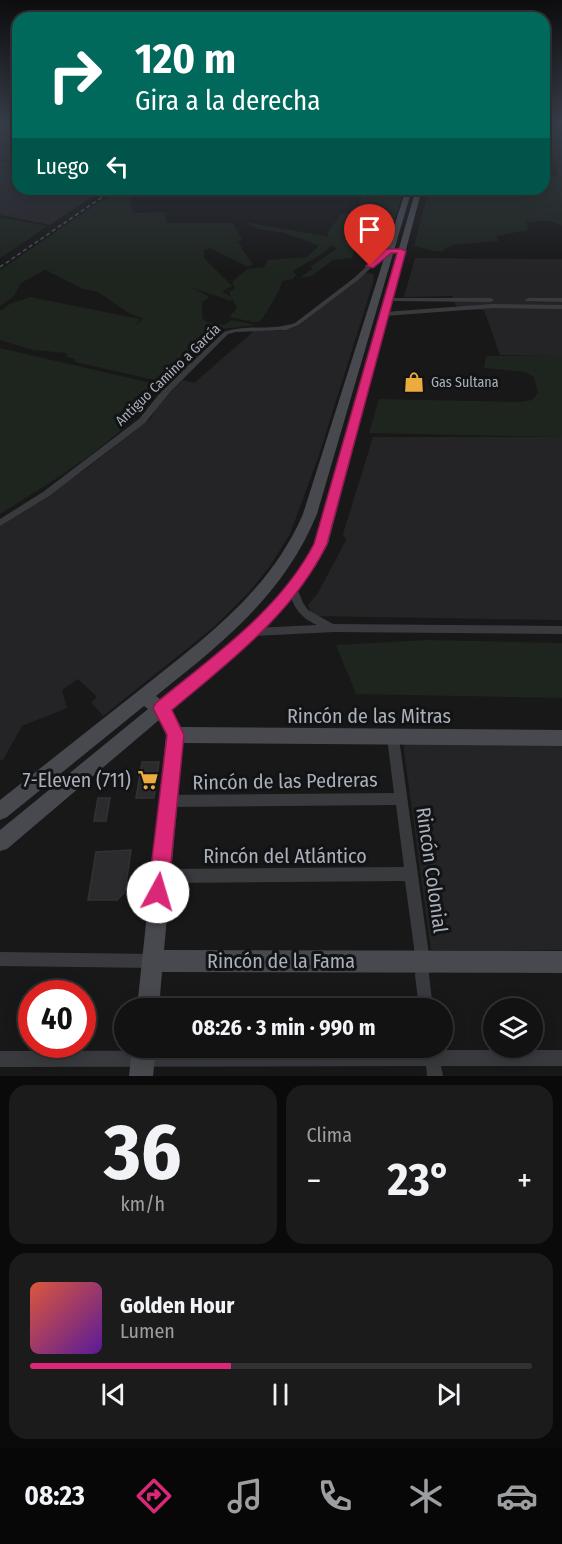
<!DOCTYPE html>
<html lang="es">
<meta charset="utf-8">
<style>
body{margin:0;font-family:"Fira Sans Condensed",sans-serif;background:#1b1b1c;color:#f1f3f6;height:100vh;display:flex;flex-direction:column;font-size:22px;white-space:nowrap}
*{box-sizing:border-box;margin:0}
p{font-size:20px;color:#9c9ea0}
.icon{flex:none;width:33px;height:33px;fill:none;stroke:currentColor;stroke-width:2;stroke-linecap:round;stroke-linejoin:round}
.map{position:relative;height:1076px;overflow:hidden}
.drawer{display:flex;flex-direction:column;gap:9px;padding:9px;background:#0a0a0a;flex:1}
.drawer>*{flex:none}
.banner{position:absolute;left:12px;top:12px;width:538px;height:183px;border-radius:18px;box-shadow:0 3px 15px #0003,0 0 0 2px #313233;background:#00695c;color:#fff;overflow:hidden}
.fabs{position:absolute;left:483px;top:998px;display:grid;gap:12px}
.fabs a{display:grid;place-items:center;width:60px;height:60px;border-radius:50%;background:#121213;box-shadow:0 3px 15px #0003,0 0 0 2px #313233;font-size:30px}
.speed{position:absolute;left:18px;top:980px;display:flex;gap:12px;font-size:30px;font-weight:700;text-align:center}
.speed>*{display:grid;place-content:center;width:78px;height:78px;border-radius:50%;background:#121213;box-shadow:0 3px 15px #0003,0 0 0 2px #313233;line-height:1}
.speed .limit{border:9px solid #d22;background:#fff;color:#111}
.pin{position:absolute;display:grid;place-items:center;width:51px;height:51px;color:#fff;margin:-62px -26px;border-radius:50% 50% 50% 0;rotate:-45deg;box-shadow:0 0 6px #0007}
.pin .icon{rotate:45deg}
.me{position:absolute;width:66px;margin:-33px;rotate:6deg;stroke-linejoin:round;filter:drop-shadow(0 0 4px #0008)}
.turn{display:flex;align-items:center;gap:21px;height:126px;padding:0 24px;font-size:27px}
.turn .icon{width:78px;height:78px;stroke-width:2.5}
.turn b{display:block;font-size:42px;line-height:51px}
.then{display:flex;align-items:center;height:57px;padding:0 24px;background:#0003;gap:12px;font-size:22px}
.big{font-size:45px;font-weight:700;line-height:1.1}
.drawer .card{flex:1;display:flex;flex-direction:column;justify-content:center;gap:9px;min-width:0;padding:0 21px;border-radius:18px;background:#1b1b1c}
.drawer .dial{align-items:center;gap:0}
.dial b{font-size:78px;line-height:1}
.song{display:flex;align-items:center;gap:18px}
.cover{width:72px;height:72px;border-radius:9px;background:linear-gradient(135deg,hsl(10 70% 55%),hsl(270 70% 35%))}
.played{height:6px;border-radius:3px;background:linear-gradient(90deg,#db2777 40%,#313233 40%)}
.keys{display:flex;justify-content:space-around;direction:ltr}
.heat{display:flex;justify-content:space-between;align-items:center;font-size:33px;direction:ltr}
.drawer .tiles{flex:1;display:grid;gap:9px;grid-template-columns:1fr 1fr}
.card:last-child{grid-column:span 2}
.trip{position:absolute;left:114px;top:998px;width:339px;height:60px;border-radius:30px;background:#121213;box-shadow:0 3px 15px #0003,0 0 0 2px #313233;font-weight:700;line-height:60px;text-align:center}
.tab-bar{display:flex;height:96px;justify-content:space-around;align-items:center;background:#070708;color:#9c9ea0}
.tab-bar .icon{width:42px;height:42px}
.tab-bar .current{color:#db2777}
.tab-bar b{font-size:27px;color:#f1f3f6}
.map>svg:first-child{display:block}
</style>
<div class="map">
<svg width="562" height="1076" viewBox="0 0 562 1076">
<rect width="100%" height="100%" fill="#181819"/>
<g fill="#242426">
<polygon points="0,121 18,125 18,163 0,158"/>
<polygon points="0,160 18,165 18,189 87,189 98,193 50,225 0,215"/>
<polygon points="415,258 562,259 562,356 500,355 484,310 457,309 452,296 404,297"/>
<polygon points="365,273 374,274 373,283 318,458 290,534 270,566 250,591 214,627 103,716 91,702 97,697 78,679 62,690 67,708 22,726 3,760 0,760 0,526 86,469 151,418 159,403 183,380 194,383 254,331 281,331 299,326"/>
<polygon points="373,437 562,437 562,620 312,616 308,605 318,593 346,540 343,534"/>
<polygon points="403,743 562,743 562,950 431,950"/>
</g>
<g fill="#1e241e">
<polygon points="545,121 562,121 562,226 548,221 526,222 528,230 496,236 499,241 453,245 442,251 434,251 414,246 429,189 544,189 545,176 558,176 556,170 559,164 555,163 548,153 545,153"/>
<polygon points="125,189 128,192 133,213 164,212 167,223 233,223 242,240 238,242 253,265 248,267 210,248 204,250 204,258 232,286 222,291 231,297 229,292 235,288 232,282 247,269 264,267 268,260 307,257 319,246 285,233 257,229 246,222 329,237 327,234 341,214 348,214 351,209 358,206 362,197 360,189 404,189 394,221 387,227 374,227 359,233 352,258 333,260 312,276 299,278 312,269 311,266 338,248 330,246 325,252 293,271 296,275 293,279 282,281 279,291 261,321 253,322 229,317 237,308 232,298 231,301 190,287 205,294 209,298 202,302 202,318 207,322 224,325 231,320 256,325 213,330 210,333 215,334 216,339 168,383 75,362 75,359 67,357 66,353 33,350 0,340 0,311 10,304 30,297 140,319 134,327 143,319 127,312 98,292 83,289 45,270 21,283 14,296 0,306 0,270 98,203"/>
<polygon points="0,217 48,226 0,258"/>
<path d="M 0,348 L 147,382 L 159,389 C 118,444 57,478 0,514 Z"/>
<polygon points="486,356 562,356 562,437 369,433 379,399 519,402 532,400 538,393 534,377 525,372 484,368"/>
<polygon points="427,640 562,643 562,698 356,694 336,645"/>
</g>
<g fill="#2b2b2d" stroke="#323235" stroke-width="1.5">
<polygon points="142,762 159,762 154,798 136,798"/>
<polygon points="98,798 110,798 106,821 94,821"/>
<polygon points="131,850 125,892 117,900 88,900 96,852"/>
</g>
<g fill="none" stroke-linecap="round" stroke-linejoin="round">
<g fill="#393a3e" fill-rule="evenodd">
<path d="M 389,248 L 404,251 C 399,255 392,251 386,254 L 358,280 L 299,325 L 286,330 L 236,332 L 228,334 L 170,392 L 145,423 L 49,496 L 0,526 L 0,519 L 43,492 L 139,419 L 164,388 L 224,332 C 247,324 272,331 295,323 L 354,278 L 382,252 Z"/>
<polygon points="387,298 491,298 494,300 491,302 389,301 386,299"/>
<polygon points="528,298 562,298 562,302 526,301 525,300"/>
<polygon points="492,304 562,305 562,309 492,308 385,316 382,314 385,312"/>
<path d="M 293,584 L 296,585 L 303,603 L 308,610 L 333,624 L 562,626 L 562,634 L 334,632 L 253,636 L 249,635 L 248,632 L 249,629 L 253,628 L 317,625 C 299,617 293,606 288,588 L 290,585 Z"/>
<polygon points="393,733 397,734 399,738 430,962 429,975 433,1008 419,1008 415,975 416,962 405,881 161,883 156,881 154,876 156,871 161,869 404,867 396,805 168,807 164,805 162,801 164,797 168,795 394,793 387,738 389,734"/>
<polygon points="0,952 154,954 159,956 161,961 159,966 154,968 0,966"/>
<polygon points="423,1047 439,1047 439,1050 562,1050 562,1066 441,1066 443,1076 427,1076 426,1066 0,1067 0,1051 424,1050"/>
</g>
<g fill="#47494e" fill-rule="evenodd">
<path d="M 406,189 L 412,189 L 317,514 C 283,596 223,642 156,696 L 160,699 C 217,653 279,609 314,544 L 416,189 L 422,189 L 328,544 C 292,614 230,660 171,710 L 181,727 L 562,730 L 562,746 L 183,743 L 164,950 L 562,951 L 562,973 L 162,972 L 159,1008 L 137,1008 L 166,735 L 159,720 L 7,849 L 0,851 L 0,830 L 148,709 L 144,706 L 7,817 L 0,820 L 0,800 C 46,764 91,728 137,692 C 202,640 269,593 303,514 Z"/>
<polygon points="132,1047 156,1047 153,1076 129,1076"/>
</g>
<polyline stroke="#4c4e53" stroke-width="1.5" stroke-dasharray="4 3" stroke-linecap="butt" points="0,267 114,189"/>
</g>
<linearGradient id="sky" x2="0" y2="1"><stop stop-color="#0d0d0e"/><stop offset="0.45" stop-color="#373d49"/><stop offset="1" stop-color="#373d49" stop-opacity="0"/></linearGradient>
<rect width="562" height="271" fill="url(#sky)"/>
<path fill="#db2777" stroke="#8e194d" stroke-width="1.5" d="M 386,249 L 401,249 L 406,251 L 327,544 C 293,614 231,660 172,710 L 184,735 L 168,892 L 165,899 L 158,902 L 151,899 L 148,892 L 167,735 L 153,708 L 156,703 C 213,656 279,611 314,544 L 397,253 L 391,253 L 373,268 L 366,266 Z"/>
<defs>
<g id="shop-bare" transform="scale(1.62)"><path d="M-5-2.5h2.3a2.7 3.5 0 0 1 5.4 0H5L5.5 6h-11ZM-1.5-2.5h3a1.5 2.3 0 0 0-3 0Z" fill="#ecac3d" stroke="#121315" stroke-width="2.5" paint-order="stroke"/></g>
<g id="supermarket-bare" transform="scale(1.62)"><path d="M-6-5.5h2.5l.6 2H6L4.5 2H-2.5L-4.4-4H-6ZM-1.5 3.2a1.3 1.3 0 1 0 .1 0ZM3 3.2a1.3 1.3 0 1 0 .1 0Z" fill="#ecac3d" stroke="#121315" stroke-width="2.5" paint-order="stroke"/></g>
</defs>
<g fill-rule="evenodd">
<use href="#shop-bare" x="414" y="382"/>
<use href="#supermarket-bare" x="148" y="780"/>
</g>
<g text-anchor="middle" dominant-baseline="central" stroke-width="6" stroke-linejoin="round" paint-order="stroke">
<g font-size="14" fill="#aaafb9" stroke="#121315">
<text transform="translate(168 375) rotate(-44)">Antiguo Camino a García</text>
</g>
<g font-size="14" fill="#aaafb9" stroke="#121315" text-anchor="start">
<text x="431" y="382">Gas Sultana</text>
</g>
<g font-size="20" fill="#aaafb9" stroke="#121315">
<text x="369" y="716">Rincón de las Mitras</text>
<text transform="translate(285 781) rotate(-1)">Rincón de las Pedreras</text>
<text x="285" y="856">Rincón del Atlántico</text>
<text transform="translate(432 870) rotate(82)">Rincón Colonial</text>
<text x="281" y="961">Rincón de la Fama</text>
</g>
<g font-size="20" fill="#aaafb9" stroke="#121315" text-anchor="end">
<text x="131" y="780">7-Eleven (711)</text>
</g>
</g>
</svg>
<div class="fabs">
<a><svg class="icon" aria-label="layers" viewBox="0 0 24 24"><path d="M12 4l9 5-9 5-9-5zM3 14l9 5 9-5"/></svg></a>
</div>
<div class="speed"><div class="limit">40</div></div>
<div class="pin" style="left:370px;top:266px;background:#d93025"><svg class="icon" aria-label="arrive" viewBox="0 0 24 24"><path d="M6 21V4h12l-3 4 3 4H6"/></svg></div>
<svg class="me" style="left:158px;top:892px" viewBox="-20 -20 40 40"><circle r="19" fill="#fff"/><path d="M0-13L10 11 0 6-10 11z" fill="#db2777"/></svg>
<div class="trip">08:26 · 3 min · 990 m</div>
<div class="banner">
<div class="turn"><svg class="icon" aria-label="right" viewBox="0 0 24 24"><path d="M7 20v-9h11M14 6l5 5-5 5"/></svg><div><b>120 m</b>Gira a la derecha</div></div>
<div class="then">Luego<svg class="icon" aria-label="left" viewBox="0 0 24 24"><path d="M17 20v-9H6M10 6l-5 5 5 5"/></svg></div>
</div>
</div>
<section class="drawer">
<div class="tiles">
<div class="card dial"><b>36</b><p>km/h</p></div>
<div class="card"><p>Clima</p>
<div class="heat"><a>−</a><b class="big">23°</b><a>+</a></div>
</div>
<div class="card">
<div class="song"><i class="cover"></i><div><b>Golden Hour</b><p>Lumen</p></div></div>
<div class="played"></div>
<div class="keys"><svg class="icon" aria-label="previous" viewBox="0 0 24 24"><path d="M18 5L8 12l10 7zM5 5v14"/></svg><svg class="icon" aria-label="pause" viewBox="0 0 24 24"><path d="M8 5v14M16 5v14"/></svg><svg class="icon" aria-label="next" viewBox="0 0 24 24"><path d="M6 5l10 7-10 7zM19 5v14"/></svg></div>
</div>
</div>
</section>
<nav class="tab-bar">
<b>08:23</b>
<svg class="icon current" aria-label="directions" viewBox="0 0 24 24"><path d="M12 3l9 9-9 9-9-9zM9 14v-3h6M13 9l2 2-2 2"/></svg>
<svg class="icon" aria-label="music" viewBox="0 0 24 24"><path d="M9 18V5l10-2v13"/><circle cx="6" cy="18" r="3"/><circle cx="16" cy="16" r="3"/></svg>
<svg class="icon" aria-label="phone" viewBox="0 0 24 24"><path d="M5 4h4l2 5-3 2q2 4 5 5l2-3 5 2v4C11 20 4 13 5 4z"/></svg>
<svg class="icon" aria-label="climate" viewBox="0 0 24 24"><path d="M12 3v18M4 7l16 10M4 17L20 7"/></svg>
<svg class="icon" aria-label="car" viewBox="0 0 24 24"><path d="M5 17H2v-5l4-1 3-4h7l3 4 3 1v5h-3M9 17h6M6 11h13"/><circle cx="7" cy="17" r="2"/><circle cx="17" cy="17" r="2"/></svg>
</nav>
